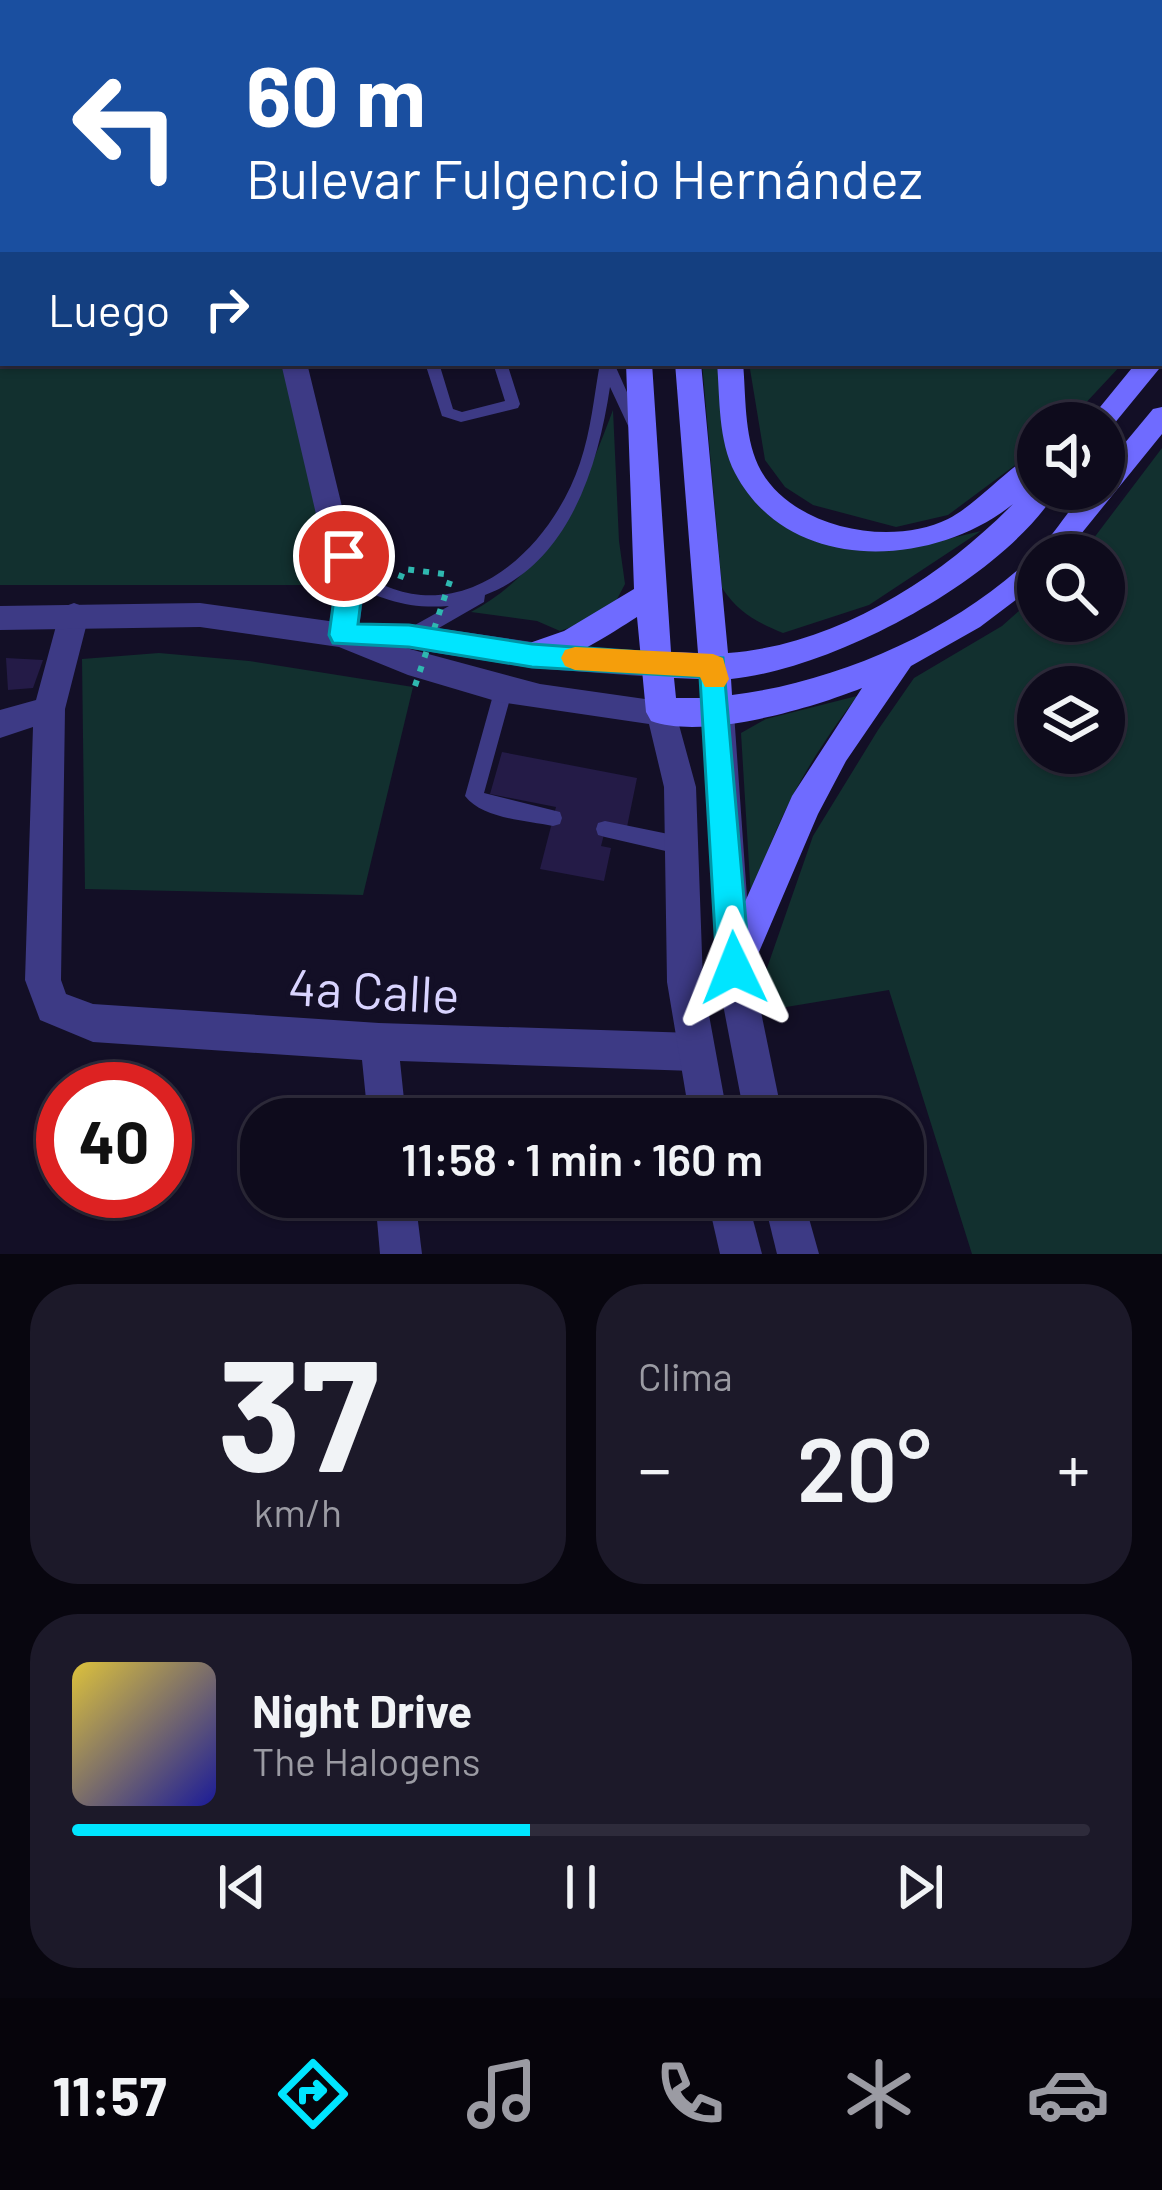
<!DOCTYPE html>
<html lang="es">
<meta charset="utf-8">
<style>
body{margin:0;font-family:Barlow,sans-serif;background:#1c1929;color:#f1f3f6;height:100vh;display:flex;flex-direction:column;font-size:45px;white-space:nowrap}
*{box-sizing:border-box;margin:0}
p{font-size:39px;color:#9b9ba3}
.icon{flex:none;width:66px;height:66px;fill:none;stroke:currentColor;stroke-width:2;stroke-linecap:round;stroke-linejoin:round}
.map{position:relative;height:1254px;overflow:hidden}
.sheet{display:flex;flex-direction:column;gap:30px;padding:30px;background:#08060f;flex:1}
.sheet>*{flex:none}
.hud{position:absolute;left:0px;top:0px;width:1164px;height:366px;box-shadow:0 3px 9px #0004,0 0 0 3px #2e2b3b;background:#1a4fa0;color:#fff;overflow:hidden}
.tools{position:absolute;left:1017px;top:402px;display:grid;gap:24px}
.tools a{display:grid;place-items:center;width:108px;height:108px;border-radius:50%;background:#0e0b1c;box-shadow:0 3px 9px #0004,0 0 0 3px #2e2b3b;font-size:60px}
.speed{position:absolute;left:36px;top:1062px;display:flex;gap:24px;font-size:60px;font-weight:700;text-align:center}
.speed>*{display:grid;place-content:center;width:156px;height:156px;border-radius:50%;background:#0e0b1c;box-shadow:0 3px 9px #0004,0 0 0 3px #2e2b3b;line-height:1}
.speed .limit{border:18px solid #d22;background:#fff;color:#111}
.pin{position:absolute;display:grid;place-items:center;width:102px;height:102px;color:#fff;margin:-51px;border:6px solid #fff;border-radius:50%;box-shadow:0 3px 12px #0007}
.me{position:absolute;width:132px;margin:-66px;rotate:358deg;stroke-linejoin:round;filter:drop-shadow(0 0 9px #0008)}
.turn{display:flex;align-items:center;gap:42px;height:252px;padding:0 48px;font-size:54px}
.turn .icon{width:156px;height:156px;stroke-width:2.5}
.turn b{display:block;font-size:84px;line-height:102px}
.then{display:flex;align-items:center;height:114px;padding:0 48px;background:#0003;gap:24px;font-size:45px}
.big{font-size:90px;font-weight:600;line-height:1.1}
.sheet .tile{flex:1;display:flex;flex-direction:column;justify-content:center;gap:18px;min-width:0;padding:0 42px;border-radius:48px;background:#1c1929}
.sheet .dial{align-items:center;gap:0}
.dial b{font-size:156px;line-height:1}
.song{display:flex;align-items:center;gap:36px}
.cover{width:144px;height:144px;border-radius:18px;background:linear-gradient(135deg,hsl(50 70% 55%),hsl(240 70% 35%))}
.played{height:12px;border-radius:6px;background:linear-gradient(90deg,#00e5ff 45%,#2e2b3b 45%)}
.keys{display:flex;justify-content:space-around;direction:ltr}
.heat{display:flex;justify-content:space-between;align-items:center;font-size:66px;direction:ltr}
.sheet .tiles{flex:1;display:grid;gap:30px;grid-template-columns:1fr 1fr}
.tile:last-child{grid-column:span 2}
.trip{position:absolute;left:240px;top:1098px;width:684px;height:120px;border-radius:48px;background:#0e0b1c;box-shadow:0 3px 9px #0004,0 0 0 3px #2e2b3b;font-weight:600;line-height:120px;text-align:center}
.dock{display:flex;height:192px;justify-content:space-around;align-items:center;background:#06040b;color:#9b9ba3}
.dock .icon{width:84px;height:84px}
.dock .selected{color:#00e5ff}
.dock b{font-size:54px;color:#f1f3f6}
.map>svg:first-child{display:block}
</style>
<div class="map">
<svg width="1162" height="1254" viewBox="0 0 1162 1254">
<rect width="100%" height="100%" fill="#130f26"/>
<g fill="#12302f" fill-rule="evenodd">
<polygon points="0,145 3,363 299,363 355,585 0,585"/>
<path d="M 702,363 L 723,363 L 732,451 L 790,520 L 923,545 L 981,531 L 869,605 L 783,633 C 756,622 738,612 722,588 Z"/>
<polygon points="749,363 1123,363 1067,423 1038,423 1038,448 948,515 896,527 813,505 785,487 765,460"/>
<path d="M 613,410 L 619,541 L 625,584 L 614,605 L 598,618 L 560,631 L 537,621 L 471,612 C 548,572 584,488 613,410 Z"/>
<path d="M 1162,448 L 1162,1254 L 972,1254 L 889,990 L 768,1010 L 767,968 L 813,836 L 878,730 L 914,678 L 1002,626 L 1038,594 L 1038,621 L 1104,621 L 1104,555 L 1081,555 ZM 1038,687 L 1104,687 L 1104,753 L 1038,753 Z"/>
<polygon points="159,653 249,661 413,687 363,895 85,889 82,659"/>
<path d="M 857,696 C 805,766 778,815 751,898 L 741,733 L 766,719 Z"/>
</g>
<g fill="#241b47">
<polygon points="6,658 43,660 33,688 8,690"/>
<polygon points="502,752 637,778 627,827 607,823 601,846 611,848 604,881 540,869 556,807 490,794"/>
</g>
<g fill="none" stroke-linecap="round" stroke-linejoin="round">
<polyline stroke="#2fb8b0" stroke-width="6" stroke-dasharray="6 9" stroke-linecap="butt" points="400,579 404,569 452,575"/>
<g fill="#3d3a85" fill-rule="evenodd">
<polygon points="578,0 592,0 588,3 574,3"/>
<rect x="595" y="0" width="10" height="3"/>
<polygon points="425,363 439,363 453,409 462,412 505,401 493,363 507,363 520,404 518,408 461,422 442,416"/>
<path d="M 600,363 L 614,363 L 643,428 L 641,432 L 631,432 L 610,387 C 598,467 569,563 485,595 L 484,602 L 418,640 L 406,640 L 404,635 L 406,630 L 449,606 C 407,609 383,600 345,581 L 343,577 L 345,573 L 351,571 C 374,580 395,593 421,595 C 497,601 558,529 580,463 C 591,431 594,396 600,363 Z"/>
<path d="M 504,681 L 510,683 L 513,688 L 484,793 L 560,812 L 562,818 L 560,824 L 553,826 C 525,820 483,819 465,796 L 495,688 L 498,683 Z"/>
<polygon points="605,821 683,837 690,840 692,846 690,852 683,855 605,837 598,835 596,829 598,823"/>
</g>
<g fill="#3d3a85" fill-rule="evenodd">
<polygon points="99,0 117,0 118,3 100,3"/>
<rect x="0" y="46" width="3" height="12"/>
<polygon points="281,363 307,363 347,527 366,577 358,635 354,644 332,644 328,635 336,577 319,527"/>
<polygon points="74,603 85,607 89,615 65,709 61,980 66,994 93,1004 379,1023 694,1033 707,1039 713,1052 707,1065 694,1071 400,1061 406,1119 368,1119 362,1060 93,1042 40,1020 25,980 33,727 0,738 0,710 36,700 59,615 63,607"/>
<polygon points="375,1197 415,1197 422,1254 380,1254"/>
</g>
<g fill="#3d3a85" fill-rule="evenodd">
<polygon points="200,603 343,623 409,624 532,642 665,655 669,664 665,673 654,677 532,668 406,648 540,684 673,703 696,787 703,982 728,1119 690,1119 667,982 664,787 649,724 499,702 408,675 339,647 200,627 0,630 0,606"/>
<polygon points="718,700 729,704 734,713 752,968 783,1119 745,1119 716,968 702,713 707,704"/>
<polygon points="707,1197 747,1197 762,1254 720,1254"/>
<polygon points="763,1197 803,1197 819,1254 777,1254"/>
</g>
<g fill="#6f6bff" fill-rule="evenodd">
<rect x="616" y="0" width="18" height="3"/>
<rect x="650" y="0" width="18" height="3"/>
<polygon points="1161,360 1162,364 1159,369 1109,430 1104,431 1104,423 1087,423 1136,363"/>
<path d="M 626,363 L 652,363 L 671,652 L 698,653 L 675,363 L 701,363 L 728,653 C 836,645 939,579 1013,504 C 934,568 789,576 735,473 C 718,440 720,399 717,363 L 743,363 C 746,396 744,434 758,465 C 788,528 889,548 948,519 C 978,504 1014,460 1038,453 L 1038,489 L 1058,489 C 1004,579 833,669 731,679 L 732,695 C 838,682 957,630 1034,555 C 1053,536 1069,510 1086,489 L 1104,489 L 1104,468 L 1153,409 L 1162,407 L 1162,434 L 1064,555 L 1038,555 L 1038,583 L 980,627 L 911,666 L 846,761 L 818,814 L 747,980 L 734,986 L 721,980 L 716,968 L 721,956 L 792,796 L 862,688 C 809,709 704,740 651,721 L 646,712 L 637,617 C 610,634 552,674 521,664 L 517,655 L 521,646 L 564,631 L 634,589 ZM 674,678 L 700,679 L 701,698 L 676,698 Z"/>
</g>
<polyline stroke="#2fb8b0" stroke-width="6" stroke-dasharray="6 9" stroke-linecap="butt" points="415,686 452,575"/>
</g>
<polygon fill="#00e5ff" stroke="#0095a6" stroke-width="3" points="344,545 354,548 364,577 358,624 409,625 532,644 723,658 750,968 745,979 734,984 722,979 717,968 700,677 532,667 409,647 333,643 329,635 337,577 331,556"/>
<polygon fill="#f59e0b" points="575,647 713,654 723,658 729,679 724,687 705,687 700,677 575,670 565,666 561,658 565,650"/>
<g text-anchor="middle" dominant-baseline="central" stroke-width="10" stroke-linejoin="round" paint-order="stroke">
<g font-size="51" fill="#d9d4ff" stroke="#130f26">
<text transform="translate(374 989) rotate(3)">4a Calle</text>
</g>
</g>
</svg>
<div class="tools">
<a><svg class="icon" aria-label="sound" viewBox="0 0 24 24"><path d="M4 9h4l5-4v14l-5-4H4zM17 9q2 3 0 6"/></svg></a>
<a><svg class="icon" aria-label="search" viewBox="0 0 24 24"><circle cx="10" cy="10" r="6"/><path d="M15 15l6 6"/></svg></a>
<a><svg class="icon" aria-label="layers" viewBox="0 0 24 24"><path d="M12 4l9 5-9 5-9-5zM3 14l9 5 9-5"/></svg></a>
</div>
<div class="speed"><div class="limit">40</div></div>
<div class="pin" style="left:344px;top:556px;background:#d93025"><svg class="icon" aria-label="arrive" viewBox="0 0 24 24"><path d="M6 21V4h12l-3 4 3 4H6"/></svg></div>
<svg class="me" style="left:734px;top:968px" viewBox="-20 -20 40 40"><path d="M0-17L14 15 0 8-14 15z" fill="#00e5ff" stroke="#fff" stroke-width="4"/></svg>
<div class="trip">11:58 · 1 min · 160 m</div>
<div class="hud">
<div class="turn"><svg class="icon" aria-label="left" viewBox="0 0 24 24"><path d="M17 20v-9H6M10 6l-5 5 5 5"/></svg><div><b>60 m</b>Bulevar Fulgencio Hernández</div></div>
<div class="then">Luego<svg class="icon" aria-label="right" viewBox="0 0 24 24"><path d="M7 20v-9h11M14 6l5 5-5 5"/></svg></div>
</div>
</div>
<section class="sheet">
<div class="tiles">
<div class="tile dial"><b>37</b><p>km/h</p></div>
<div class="tile"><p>Clima</p>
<div class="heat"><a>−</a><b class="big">20°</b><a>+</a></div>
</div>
<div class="tile">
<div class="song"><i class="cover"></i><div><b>Night Drive</b><p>The Halogens</p></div></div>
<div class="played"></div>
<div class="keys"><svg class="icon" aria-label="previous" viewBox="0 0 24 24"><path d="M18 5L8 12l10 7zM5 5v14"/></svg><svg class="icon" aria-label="pause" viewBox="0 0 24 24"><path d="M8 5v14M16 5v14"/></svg><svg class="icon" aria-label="next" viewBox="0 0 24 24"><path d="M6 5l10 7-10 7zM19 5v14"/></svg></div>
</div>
</div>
</section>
<nav class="dock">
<b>11:57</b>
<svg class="icon selected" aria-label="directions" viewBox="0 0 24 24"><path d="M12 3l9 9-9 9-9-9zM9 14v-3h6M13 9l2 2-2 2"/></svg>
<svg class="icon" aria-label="music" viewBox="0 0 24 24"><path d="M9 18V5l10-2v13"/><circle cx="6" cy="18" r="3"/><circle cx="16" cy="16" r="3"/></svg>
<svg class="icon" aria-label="phone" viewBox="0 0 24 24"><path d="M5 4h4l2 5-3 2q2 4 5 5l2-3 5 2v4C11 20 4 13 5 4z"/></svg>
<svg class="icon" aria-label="climate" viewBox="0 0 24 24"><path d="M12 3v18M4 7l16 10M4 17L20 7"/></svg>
<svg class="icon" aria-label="car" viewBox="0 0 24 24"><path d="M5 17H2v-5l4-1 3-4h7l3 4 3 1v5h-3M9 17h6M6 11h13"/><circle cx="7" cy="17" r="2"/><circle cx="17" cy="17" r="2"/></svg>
</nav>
